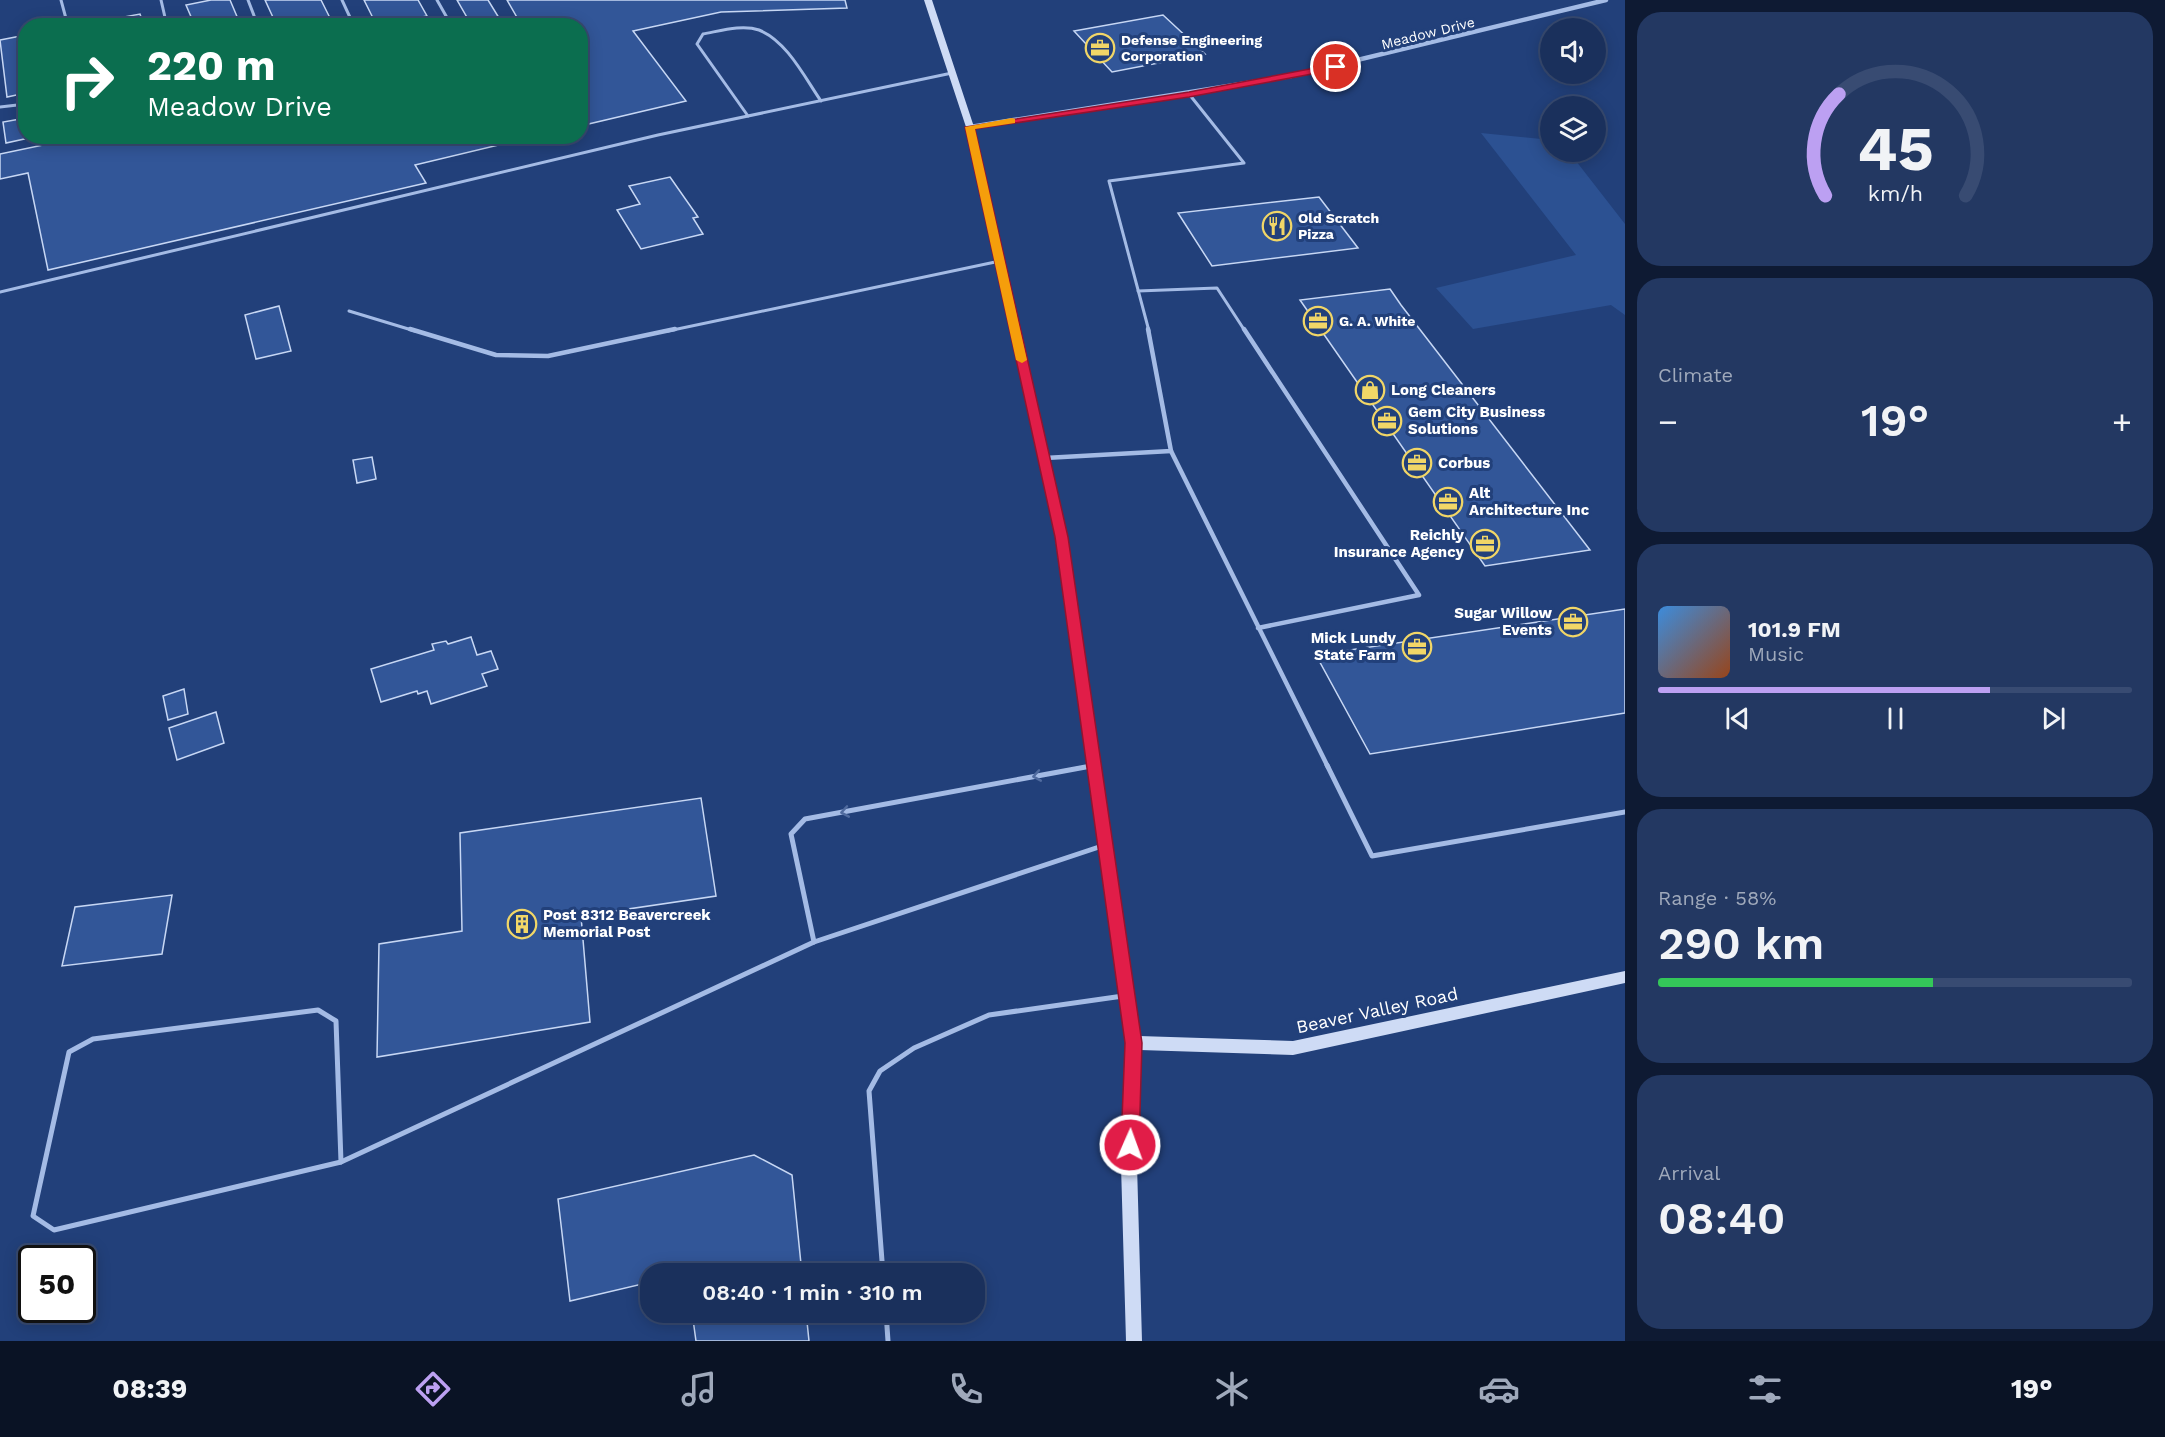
<!DOCTYPE html>
<meta charset="utf-8">
<style>
body{margin:0;font-family:"Work Sans",sans-serif;background:#233862;color:#f1f3f6;height:100vh;display:flex;flex-direction:column;font-size:22px;white-space:nowrap}
*{box-sizing:border-box;margin:0}
p{font-size:20px;color:#9fa9bb}
.icon{flex:none;width:33px;height:33px;fill:none;stroke:currentColor;stroke-width:2;stroke-linecap:round;stroke-linejoin:round}
.map{position:relative;flex:1;overflow:hidden}
.side{display:flex;flex-direction:column;gap:12px;padding:12px;background:#0e1a33;width:540px}
.side>*{flex:none}
.hud{position:absolute;left:18px;top:18px;width:570px;height:126px;border-radius:24px;box-shadow:0 3px 15px #0003,0 0 0 2px #384b72;background:#0b6e4f;color:#fff;overflow:hidden}
.buttons{position:absolute;left:1540px;top:18px;display:grid;gap:12px}
.buttons a{display:grid;place-items:center;width:66px;height:66px;border-radius:50%;background:#1a305c;box-shadow:0 3px 15px #0003,0 0 0 2px #384b72;font-size:30px}
.speed{position:absolute;left:18px;top:1245px;display:flex;gap:12px;font-size:30px;font-weight:700;text-align:center}
.speed>*{display:grid;place-content:center;width:78px;height:78px;border-radius:50%;background:#1a305c;box-shadow:0 3px 15px #0003,0 0 0 2px #384b72;line-height:1}
.speed .limit{border:3px solid #111;border-radius:9px;background:#fff;color:#111}
.pin{position:absolute;display:grid;place-items:center;width:51px;height:51px;color:#fff;margin:-26px;border:3px solid #fff;border-radius:50%;box-shadow:0 2px 6px #0007}
.me{position:absolute;width:66px;margin:-33px;rotate:2deg;stroke-linejoin:round;filter:drop-shadow(0 0 4px #0008)}
.turn{display:flex;align-items:center;gap:21px;height:126px;padding:0 30px;font-size:27px}
.turn .icon{width:78px;height:78px;stroke-width:2.5}
.turn b{display:block;font-size:42px;line-height:51px}
.big{font-size:45px;font-weight:600;line-height:1.1}
.side .card{flex:1;display:flex;flex-direction:column;justify-content:center;gap:9px;min-width:0;padding:0 21px;border-radius:24px;background:#233862}
.side .dial{align-items:center;gap:0}
.dial svg{height:156px;overflow:visible;fill:none;stroke:#384b72;stroke-width:7;stroke-linecap:round;text-anchor:middle}
.dial text{fill:#f1f3f6;stroke:none}
.song{display:flex;align-items:center;gap:18px}
.cover{width:72px;height:72px;border-radius:9px;background:linear-gradient(135deg,hsl(210 70% 55%),hsl(20 70% 35%))}
.played{height:6px;border-radius:3px;background:linear-gradient(90deg,#bca0f2 70%,#384b72 70%)}
.keys{display:flex;justify-content:space-around;direction:ltr}
.heat{display:flex;justify-content:space-between;align-items:center;font-size:33px;direction:ltr}
.charge{height:9px;border-radius:4px;background:linear-gradient(90deg,#34c759 58%,#384b72 0)}
.trip{position:absolute;left:640px;top:1263px;width:345px;height:60px;border-radius:24px;background:#1a305c;box-shadow:0 3px 15px #0003,0 0 0 2px #384b72;font-weight:600;line-height:60px;text-align:center}
.dock{display:flex;height:96px;justify-content:space-around;align-items:center;background:#0a1325;color:#9fa9bb}
.dock .icon{width:42px;height:42px}
.dock .current{color:#bca0f2}
.dock b{font-size:27px;color:#f1f3f6}
main{display:flex;flex:1;min-height:0}
.map>svg:first-child{display:block}
</style>
<main>
<div class="map">
<svg width="1625" height="1341" viewBox="0 0 1625 1341">
<rect width="100%" height="100%" fill="#22407a"/>
<polygon fill="#2c5192" points="1481,133 1551,140 1551,152 1569,152 1625,224 1625,315 1611,305 1473,329 1436,288 1576,255"/>
<g fill="#325698" stroke="#c7d7f4" stroke-width="1.5">
<polygon points="211,0 230,0 241,26 195,26 186,5"/>
<polygon points="265,0 321,0 334,26 277,26"/>
<polygon points="364,0 418,0 427,16 377,26"/>
<polygon points="457,0 488,0 504,26 472,26"/>
<polygon points="507,0 845,0 847,8 721,12 633,31 686,101 580,126 580,26 522,26"/>
<polygon points="140,14 144,26 92,26 91,23"/>
<polygon points="1163,15 1205,54 1112,72 1074,31"/>
<polygon points="26,35 26,93 7,97 0,40"/>
<polygon points="26,118 26,136 38,136 6,143 3,122"/>
<polygon points="86,136 536,136 415,165 426,183 48,270 28,173 0,179 0,154"/>
<polygon points="670,177 698,217 693,218 703,234 641,249 617,210 640,204 629,186"/>
<polygon points="1319,197 1358,248 1212,266 1178,213"/>
<polygon points="1390,289 1401,305 1590,550 1485,566 1300,300"/>
<polygon points="279,306 291,351 256,359 245,315"/>
<polygon points="372,457 376,479 357,483 353,460"/>
<polygon points="1625,609 1625,713 1370,754 1316,655"/>
<polygon points="471,637 477,655 491,651 498,669 482,674 487,686 431,704 427,691 418,694 417,691 381,702 371,669 434,650 432,644 446,641 448,644"/>
<polygon points="184,689 188,714 168,720 163,696"/>
<polygon points="216,712 224,743 177,760 169,728"/>
<polygon points="701,798 716,896 581,916 590,1022 377,1057 379,944 462,931 460,833"/>
<polygon points="172,895 162,954 62,966 75,907"/>
<polygon points="754,1155 792,1175 802,1274 651,1274 651,1282 570,1301 558,1199"/>
<polygon points="692,1312 806,1312 809,1341 696,1341"/>
</g>
<g fill="none" stroke-linecap="round" stroke-linejoin="round">
<g stroke="#a4bbe5" stroke-width="3">
<polyline points="61,0 68,26"/>
<polyline points="161,0 167,26"/>
<polyline points="248,0 258,26"/>
<polyline points="342,0 354,26"/>
<polyline points="435,26 450,23 437,0"/>
<polyline points="0,107 26,104"/>
<path d="M 748,116 L 697,44 L 703,34 C 720,31 742,24 759,30 C 787,41 805,78 821,101"/>
<polyline points="1138,291 1217,288 1245,331"/>
<polyline points="0,292 658,135 952,73"/>
<polyline points="349,311 415,331"/>
<polyline points="668,331 1000,261"/>
<polyline points="1149,331 1109,181 1244,163 1189,94"/>
</g>
<g stroke="#a4bbe5" stroke-width="4.5">
<polyline points="410,329 496,355 548,356 675,329"/>
<polyline points="1244,329 1419,595 1258,628"/>
<polyline points="1171,451 1328,767"/>
<polyline points="1045,458 1171,451 1148,329"/>
<polyline points="1088,767 1091,766"/>
</g>
<g stroke="#a4bbe5" stroke-width="5">
<polyline points="1327,765 1372,856 1625,812"/>
<polyline points="1091,766 805,819 791,834 814,942 1102,846"/>
<polygon points="318,1010 336,1021 341,1162 54,1230 33,1216 69,1052 93,1039"/>
<polyline points="341,1162 814,942"/>
<polyline points="883,1274 869,1091 880,1071 914,1048 989,1015 1123,996"/>
<polyline points="886,1312 888,1341"/>
</g>
<polyline stroke="#a4bbe5" stroke-width="4.5" points="970,127 1291,76 1606,0"/>
<polygon fill="#cedbf5" fill-rule="evenodd" points="924,0 932,0 974,127 1067,537 1139,1036 1293,1041 1625,971 1625,983 1293,1055 1140,1050 1137,1165 1142,1341 1126,1341 1121,1165 1126,1043 1055,537 966,127"/>
</g>
<defs><path id="oneway-chevron" d="M-2-3.5L2.5 0L-2 3.5" fill="none" stroke-width="1.6" stroke-linecap="round" stroke-linejoin="round" transform="scale(1.5)"/></defs>
<g stroke="#506b9f">
<use href="#oneway-chevron" transform="translate(1037 776) rotate(170)"/>
<use href="#oneway-chevron" transform="translate(845 812) rotate(170)"/>
</g>
<polygon fill="#e11d48" stroke="#92132f" stroke-width="1.5" points="1336,64 1339,65 1339,69 1189,97 975,129 1068,537 1142,1043 1139,1145 1136,1151 1130,1153 1124,1151 1121,1145 1125,1043 1055,537 965,127 1189,92"/>
<polygon fill="#f59e0b" points="1012,118 1015,119 1015,123 975,129 1027,360 1022,363 1016,360 965,127"/>
<defs>
<g id="office-ring" transform="scale(1.5)"><circle r="9.5" fill="#22407a" stroke="#f1d667" stroke-width="1.5"/><path d="M-6-3h4V-5.5h4V-3h4V5H-6ZM-1-4.5V-3h2v-1.5ZM-6 0V1H6V0Z" fill="#f1d667"/></g>
<g id="restaurant-ring" transform="scale(1.5)"><circle r="9.5" fill="#22407a" stroke="#f1d667" stroke-width="1.5"/><path d="M-5-6h1v4h1v-4h1v4h1v-4h1v5L-1.5 .5V6h-2V.5L-5-1ZM5-6V6H3V1.5H1.5Q1.5-4 5-6Z" fill="#f1d667"/></g>
<g id="shop-ring" transform="scale(1.5)"><circle r="9.5" fill="#22407a" stroke="#f1d667" stroke-width="1.5"/><path d="M-5-2.5h2.3a2.7 3.5 0 0 1 5.4 0H5L5.5 6h-11ZM-1.5-2.5h3a1.5 2.3 0 0 0-3 0Z" fill="#f1d667"/></g>
<g id="building-ring" transform="scale(1.5)"><circle r="9.5" fill="#22407a" stroke="#f1d667" stroke-width="1.5"/><path d="M-4-6H4V6H1V3H-1V6H-4ZM-2.5-4.3h1.7v1.8h-1.7ZM.8-4.3h1.7v1.8H.8ZM-2.5-1h1.7V.8h-1.7ZM.8-1h1.7V.8H.8Z" fill="#f1d667"/></g>
</defs>
<g fill-rule="evenodd">
<use href="#office-ring" x="1100" y="48"/>
<use href="#restaurant-ring" x="1277" y="226"/>
<use href="#office-ring" x="1318" y="321"/>
<use href="#shop-ring" x="1370" y="390"/>
<use href="#office-ring" x="1387" y="421"/>
<use href="#office-ring" x="1417" y="463"/>
<use href="#office-ring" x="1448" y="502"/>
<use href="#office-ring" x="1485" y="544"/>
<use href="#office-ring" x="1573" y="622"/>
<use href="#office-ring" x="1417" y="647"/>
<use href="#building-ring" x="522" y="924"/>
</g>
<g text-anchor="middle" dominant-baseline="central" stroke-width="6" stroke-linejoin="round" paint-order="stroke">
<g font-size="14" fill="#fff" stroke="#22407a">
<text transform="translate(1428 33) rotate(-14)">Meadow Drive</text>
</g>
<g font-size="14" font-weight="bold" fill="#fff" stroke="#22407a" text-anchor="start">
<text x="1121" y="40">Defense Engineering<tspan x="1121" dy="16">Corporation</tspan></text>
<text x="1298" y="218">Old Scratch<tspan x="1298" dy="16">Pizza</tspan></text>
<text x="1339" y="321">G. A. White</text>
</g>
<g font-size="15" font-weight="bold" fill="#fff" stroke="#22407a" text-anchor="start">
<text x="1391" y="390">Long Cleaners</text>
<text x="1408" y="412">Gem City Business<tspan x="1408" dy="17">Solutions</tspan></text>
<text x="1438" y="463">Corbus</text>
<text x="1469" y="493">Alt<tspan x="1469" dy="17">Architecture Inc</tspan></text>
<text x="1464" y="535" text-anchor="end">Reichly<tspan x="1464" dy="17">Insurance Agency</tspan></text>
<text x="1552" y="613" text-anchor="end">Sugar Willow<tspan x="1552" dy="17">Events</tspan></text>
<text x="1396" y="638" text-anchor="end">Mick Lundy<tspan x="1396" dy="17">State Farm</tspan></text>
<text x="543" y="915">Post 8312 Beavercreek<tspan x="543" dy="17">Memorial Post</tspan></text>
</g>
<g font-size="18" fill="#fff" stroke="#22407a">
<text transform="translate(1377 1010) rotate(-12)">Beaver Valley Road</text>
</g>
</g>
</svg>
<div class="buttons">
<a><svg class="icon" aria-label="sound" viewBox="0 0 24 24"><path d="M4 9h4l5-4v14l-5-4H4zM17 9q2 3 0 6"/></svg></a>
<a><svg class="icon" aria-label="layers" viewBox="0 0 24 24"><path d="M12 4l9 5-9 5-9-5zM3 14l9 5 9-5"/></svg></a>
</div>
<div class="speed"><div class="limit">50</div></div>
<div class="pin" style="left:1336px;top:67px;background:#d93025"><svg class="icon" aria-label="arrive" viewBox="0 0 24 24"><path d="M6 21V4h12l-3 4 3 4H6"/></svg></div>
<svg class="me" style="left:1130px;top:1145px" viewBox="-20 -20 40 40"><circle r="17" fill="#e11d48" stroke="#fff" stroke-width="3"/><path d="M0-11L8 9 0 5-8 9z" fill="#fff"/></svg>
<div class="trip">08:40 · 1 min · 310 m</div>
<div class="hud">
<div class="turn"><svg class="icon" aria-label="right" viewBox="0 0 24 24"><path d="M7 20v-9h11M14 6l5 5-5 5"/></svg><div><b>220 m</b>Meadow Drive</div></div>
</div>
</div>
<section class="side">
<div class="card dial"><svg viewBox="0 0 100 80">
<path d="M14 69A42 42 0 1 1 86 69"/>
<path d="M14 69A42 42 0 0 1 21 17" stroke="#bca0f2"/>
<text x="50" y="56" font-size="32" font-weight="700">45</text>
<text x="50" y="72" font-size="11">km/h</text>
</svg></div>
<div class="card"><p>Climate</p>
<div class="heat"><a>−</a><b class="big">19°</b><a>+</a></div>
</div>
<div class="card">
<div class="song"><i class="cover"></i><div><b>101.9 FM</b><p>Music</p></div></div>
<div class="played"></div>
<div class="keys"><svg class="icon" aria-label="previous" viewBox="0 0 24 24"><path d="M18 5L8 12l10 7zM5 5v14"/></svg><svg class="icon" aria-label="pause" viewBox="0 0 24 24"><path d="M8 5v14M16 5v14"/></svg><svg class="icon" aria-label="next" viewBox="0 0 24 24"><path d="M6 5l10 7-10 7zM19 5v14"/></svg></div>
</div>
<div class="card"><p>Range · 58%</p><b class="big">290 km</b><div class="charge"></div></div>
<div class="card"><p>Arrival</p><b class="big">08:40</b></div>
</section>
</main>
<nav class="dock">
<b>08:39</b>
<svg class="icon current" aria-label="directions" viewBox="0 0 24 24"><path d="M12 3l9 9-9 9-9-9zM9 14v-3h6M13 9l2 2-2 2"/></svg>
<svg class="icon" aria-label="music" viewBox="0 0 24 24"><path d="M9 18V5l10-2v13"/><circle cx="6" cy="18" r="3"/><circle cx="16" cy="16" r="3"/></svg>
<svg class="icon" aria-label="phone" viewBox="0 0 24 24"><path d="M5 4h4l2 5-3 2q2 4 5 5l2-3 5 2v4C11 20 4 13 5 4z"/></svg>
<svg class="icon" aria-label="climate" viewBox="0 0 24 24"><path d="M12 3v18M4 7l16 10M4 17L20 7"/></svg>
<svg class="icon" aria-label="car" viewBox="0 0 24 24"><path d="M5 17H2v-5l4-1 3-4h7l3 4 3 1v5h-3M9 17h6M6 11h13"/><circle cx="7" cy="17" r="2"/><circle cx="17" cy="17" r="2"/></svg>
<svg class="icon" aria-label="filters" viewBox="0 0 24 24"><path d="M4 7h16M4 17h16"/><circle cx="9" cy="7" r="2"/><circle cx="15" cy="17" r="2"/></svg>
<b>19°</b>
</nav>
